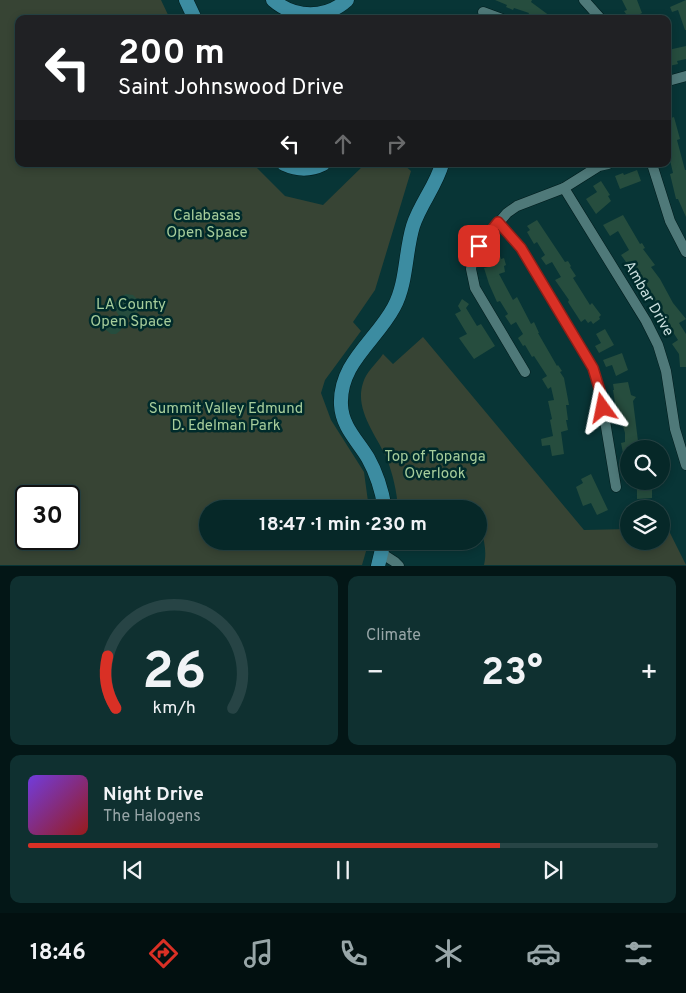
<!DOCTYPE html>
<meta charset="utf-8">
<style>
body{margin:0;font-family:Overpass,sans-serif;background:#0f3030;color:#f1f3f6;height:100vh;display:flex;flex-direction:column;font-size:19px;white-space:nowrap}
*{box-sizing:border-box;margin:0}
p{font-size:16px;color:#98a6a8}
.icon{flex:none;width:28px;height:28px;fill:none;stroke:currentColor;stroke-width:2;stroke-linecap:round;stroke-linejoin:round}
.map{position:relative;height:566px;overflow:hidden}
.panel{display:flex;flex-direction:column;gap:10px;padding:10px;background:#031616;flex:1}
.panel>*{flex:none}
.hud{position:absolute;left:15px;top:15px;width:656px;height:152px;border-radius:10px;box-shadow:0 2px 8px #0003,0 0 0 1px #274445;background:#202124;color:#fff;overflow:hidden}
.fabs{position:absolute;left:620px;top:440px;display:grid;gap:10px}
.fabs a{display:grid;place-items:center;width:50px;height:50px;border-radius:50%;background:#062828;box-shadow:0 2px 8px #0003,0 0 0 1px #274445;font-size:25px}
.speed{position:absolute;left:15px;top:485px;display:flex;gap:10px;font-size:25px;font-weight:700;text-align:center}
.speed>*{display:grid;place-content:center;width:65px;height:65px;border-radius:50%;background:#062828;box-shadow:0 2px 8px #0003,0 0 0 1px #274445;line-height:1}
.speed .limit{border:2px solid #111;border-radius:8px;background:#fff;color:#111}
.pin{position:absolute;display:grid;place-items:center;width:42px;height:42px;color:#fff;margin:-21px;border-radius:10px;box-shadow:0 2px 8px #0006}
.me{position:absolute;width:55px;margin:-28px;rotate:348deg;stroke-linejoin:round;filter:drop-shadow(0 0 4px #0008)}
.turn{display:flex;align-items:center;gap:18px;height:105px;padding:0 20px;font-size:22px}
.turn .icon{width:65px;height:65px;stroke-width:2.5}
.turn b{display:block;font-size:35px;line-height:42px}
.lanes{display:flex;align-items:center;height:48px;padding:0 20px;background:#0003;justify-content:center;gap:25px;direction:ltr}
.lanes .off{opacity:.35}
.big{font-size:38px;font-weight:700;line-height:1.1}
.panel .tile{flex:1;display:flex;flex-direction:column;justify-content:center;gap:8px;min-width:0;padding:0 18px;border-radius:10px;background:#0f3030}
.panel .dial{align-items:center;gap:0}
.dial svg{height:130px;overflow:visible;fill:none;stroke:#274445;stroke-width:7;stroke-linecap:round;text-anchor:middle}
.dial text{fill:#f1f3f6;stroke:none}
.song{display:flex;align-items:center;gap:15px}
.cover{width:60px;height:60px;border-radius:8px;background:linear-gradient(135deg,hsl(260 70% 55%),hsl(0 70% 35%))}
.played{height:5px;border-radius:2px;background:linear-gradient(90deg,#d93025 75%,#274445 75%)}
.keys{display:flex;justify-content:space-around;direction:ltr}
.heat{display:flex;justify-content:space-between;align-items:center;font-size:28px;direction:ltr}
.panel .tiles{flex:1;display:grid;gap:10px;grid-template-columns:1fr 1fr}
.tile:last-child{grid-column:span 2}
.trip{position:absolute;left:199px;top:500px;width:288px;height:50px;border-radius:25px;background:#062828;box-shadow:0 2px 8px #0003,0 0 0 1px #274445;font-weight:700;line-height:50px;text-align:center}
.tab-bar{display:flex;height:80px;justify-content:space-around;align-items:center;background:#021010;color:#98a6a8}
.tab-bar .icon{width:35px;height:35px}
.tab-bar .selected{color:#d93025}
.tab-bar b{font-size:22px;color:#f1f3f6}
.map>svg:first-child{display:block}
</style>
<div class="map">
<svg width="686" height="566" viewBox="0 0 686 566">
<rect width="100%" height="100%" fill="#083536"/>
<g fill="#374434" fill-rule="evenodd">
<path d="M 0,0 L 161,0 L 170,19 L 19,19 L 19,164 L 253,164 L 285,196 L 323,205 L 365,164 L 403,164 L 411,171 L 375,290 L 353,322 L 361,331 L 325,380 L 321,393 L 331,420 L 364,472 L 369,509 L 208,509 L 208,541 L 369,541 L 362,565 L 0,565 ZM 26,496 L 69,496 L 69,539 L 26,539 Z"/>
<path d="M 423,337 L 584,530 L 629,529 L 629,541 L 661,541 L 661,527 L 667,527 L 686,565 L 484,565 C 489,542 478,530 478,509 L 398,509 C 397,492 393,475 387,459 C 377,436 354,410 363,383 C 366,372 377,363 383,354 L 393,364 Z"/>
</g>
<g fill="#264d3e">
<polygon points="495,0 532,0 531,2 554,19 526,19 529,13 514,8 513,10 506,7 507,5"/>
<polygon points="622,0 637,0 642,13 630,19 615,19 626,14 624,11 627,10"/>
<polygon points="686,0 686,30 685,30 678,10 672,12 670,7"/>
<polygon points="686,46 686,59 677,61 678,64 669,66 668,50"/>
<polygon points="674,117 680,139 677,140 685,170 686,170 686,217 678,199 676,199 670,174 673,173 669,156 668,156 668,119"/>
<polygon points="637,170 641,181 620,189 615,176 623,173 624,175"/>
<polygon points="601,181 610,195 608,196 611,201 596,214 586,199 597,192 593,186"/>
<polygon points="623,215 640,244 642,243 645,248 643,249 655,265 651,267 660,279 673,303 686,319 679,323 686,334 686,367 680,367 679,354 672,344 678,340 671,329 669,331 661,321 667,317 657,303 654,304 649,296 652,294 648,287 638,274 636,276 621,255 629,250 618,231 610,236 603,225"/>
<polygon points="537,220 565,262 568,261 571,266 570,267 576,276 573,278 590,305 592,303 601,315 599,317 600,319 593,324 591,321 588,323 585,319 581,322 568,302 569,300 555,280 561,277 552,262 546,265 541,258 545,255 537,242 534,244 527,232 530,230 527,226"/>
<polygon points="499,253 501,259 504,258 506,265 504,266 505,272 499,274 513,300 517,297 531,324 534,322 539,333 538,333 557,366 558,365 562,371 560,372 564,378 569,405 566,405 568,420 566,420 568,430 561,432 564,454 552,456 550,445 542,446 541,439 553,436 550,420 552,419 548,401 554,400 551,387 548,389 542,379 547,376 534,356 532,357 525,345 523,346 518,338 523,334 516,322 511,325 505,316 508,314 500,301 497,302 489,284 484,268 488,267 487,263 491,261 490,256"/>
<polygon points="126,294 133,295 138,300 140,307 139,311 131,318 120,318 121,330 116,334 111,334 106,330 106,323 111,319 120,317 116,311 115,302 119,298"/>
<polygon points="462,299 469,304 466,308 477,326 481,324 495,346 474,359 459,338 467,334 455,314 461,311 458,306"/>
<polygon points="605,329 614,345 599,353 595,346 601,343 596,334"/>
<polygon points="622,353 628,370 616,376 612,365 606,367 603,360"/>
<polygon points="628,382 631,395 636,397 633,401 639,449 629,449 629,467 626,468 621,443 625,442 625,433 620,416 617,416 613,390 614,390 613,384"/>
<polygon points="591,474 608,510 597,515 591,503 583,506 576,487 583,483 581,479"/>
<polygon points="639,481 657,481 652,486 652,498 637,499 637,485 639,485"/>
</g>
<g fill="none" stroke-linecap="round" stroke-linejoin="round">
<g stroke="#001b1c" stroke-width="11">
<g id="minor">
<polyline points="584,0 601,19"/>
<polyline points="483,12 502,19"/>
<polyline points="668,81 686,76"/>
<polyline points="652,164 670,221 686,252"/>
<polyline points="564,188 646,321 658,345 666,371 675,429 686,465"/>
<polyline points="498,222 521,248 593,368 600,391 616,487"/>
<polyline points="525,372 475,288 471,269 473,258 479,246 507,213 517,206 564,188 599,166 608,164"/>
<polyline points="381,553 395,562 399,566"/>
</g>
</g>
<g stroke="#001b1c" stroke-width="15">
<g id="major">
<polyline points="186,0 195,19"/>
<path d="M 273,0 C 295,19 326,19 347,0"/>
<path d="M 284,164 C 297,170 309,171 323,164"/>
<path d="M 385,509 C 382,491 377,474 368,458 C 358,441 342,427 341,405 C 339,363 376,341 394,307 C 407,283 405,252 413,226 C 420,204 436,186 442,164"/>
<polyline points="378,566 384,541"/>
</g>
</g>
<use href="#minor" stroke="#4f7979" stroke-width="10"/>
<use href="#major" stroke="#3c8ca1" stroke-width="14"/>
</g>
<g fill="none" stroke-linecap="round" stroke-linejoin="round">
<g stroke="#8d1f18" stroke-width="12">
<polyline id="route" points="479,246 498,222 521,248 593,368 600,391 603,408"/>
</g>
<use href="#route" stroke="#d93025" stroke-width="9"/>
</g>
<g text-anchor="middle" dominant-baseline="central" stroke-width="5" stroke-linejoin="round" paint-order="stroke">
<g font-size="15" fill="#a6cd9b" stroke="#002b2b">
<text x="207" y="216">Calabasas<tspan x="207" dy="17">Open Space</tspan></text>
<text x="131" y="305">LA County<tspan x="131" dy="17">Open Space</tspan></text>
<text x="226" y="409">Summit Valley Edmund<tspan x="226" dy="17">D. Edelman Park</tspan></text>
<text x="435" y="457">Top of Topanga<tspan x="435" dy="17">Overlook</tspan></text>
</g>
<g font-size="15" fill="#c8dedd" stroke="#002b2b">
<text transform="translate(648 299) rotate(60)">Ambar Drive</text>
</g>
</g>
</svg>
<div class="fabs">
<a><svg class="icon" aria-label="search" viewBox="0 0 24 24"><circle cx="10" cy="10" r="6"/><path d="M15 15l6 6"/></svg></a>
<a><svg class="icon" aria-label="layers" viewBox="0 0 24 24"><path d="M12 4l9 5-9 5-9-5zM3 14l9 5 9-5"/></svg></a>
</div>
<div class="speed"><div class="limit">30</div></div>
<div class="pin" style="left:479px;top:246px;background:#d93025"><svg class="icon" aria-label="arrive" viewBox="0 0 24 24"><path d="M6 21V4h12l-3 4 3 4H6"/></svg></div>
<svg class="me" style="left:603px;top:408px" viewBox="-20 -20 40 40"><path d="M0-17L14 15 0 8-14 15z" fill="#d93025" stroke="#fff" stroke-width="4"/></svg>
<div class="trip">18:47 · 1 min · 230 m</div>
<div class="hud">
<div class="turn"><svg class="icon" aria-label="left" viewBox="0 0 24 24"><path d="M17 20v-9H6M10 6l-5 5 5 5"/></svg><div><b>200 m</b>Saint Johnswood Drive</div></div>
<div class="lanes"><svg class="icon" aria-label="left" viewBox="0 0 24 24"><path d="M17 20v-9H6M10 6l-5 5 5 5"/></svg><svg class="icon off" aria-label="ahead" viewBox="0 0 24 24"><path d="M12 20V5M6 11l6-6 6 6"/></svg><svg class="icon off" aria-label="right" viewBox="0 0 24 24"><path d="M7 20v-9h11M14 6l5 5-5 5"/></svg></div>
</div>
</div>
<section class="panel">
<div class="tiles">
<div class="tile dial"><svg viewBox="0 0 100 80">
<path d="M14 69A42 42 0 1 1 86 69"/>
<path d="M14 69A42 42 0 0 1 9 37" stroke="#d93025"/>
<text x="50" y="56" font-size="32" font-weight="700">26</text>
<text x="50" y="72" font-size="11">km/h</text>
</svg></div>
<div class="tile"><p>Climate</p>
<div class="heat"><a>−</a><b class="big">23°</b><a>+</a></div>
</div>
<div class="tile">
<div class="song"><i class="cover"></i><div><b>Night Drive</b><p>The Halogens</p></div></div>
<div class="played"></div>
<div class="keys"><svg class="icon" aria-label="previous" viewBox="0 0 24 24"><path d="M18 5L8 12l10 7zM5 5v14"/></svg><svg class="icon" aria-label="pause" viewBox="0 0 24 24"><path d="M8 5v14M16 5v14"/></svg><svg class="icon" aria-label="next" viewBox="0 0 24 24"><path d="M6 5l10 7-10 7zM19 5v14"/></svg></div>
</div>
</div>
</section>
<nav class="tab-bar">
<b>18:46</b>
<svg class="icon selected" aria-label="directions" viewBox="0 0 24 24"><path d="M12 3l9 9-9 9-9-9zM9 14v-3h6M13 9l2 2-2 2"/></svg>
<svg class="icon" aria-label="music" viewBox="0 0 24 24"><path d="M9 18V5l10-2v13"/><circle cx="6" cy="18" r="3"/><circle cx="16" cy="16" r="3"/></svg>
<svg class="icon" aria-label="phone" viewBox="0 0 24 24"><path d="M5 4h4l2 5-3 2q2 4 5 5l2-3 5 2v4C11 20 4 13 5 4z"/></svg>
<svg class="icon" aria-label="climate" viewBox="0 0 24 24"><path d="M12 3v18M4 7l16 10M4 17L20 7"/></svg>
<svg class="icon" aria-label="car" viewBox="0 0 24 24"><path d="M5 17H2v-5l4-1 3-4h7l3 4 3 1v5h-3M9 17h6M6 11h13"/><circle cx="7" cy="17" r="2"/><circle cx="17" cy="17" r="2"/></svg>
<svg class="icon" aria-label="filters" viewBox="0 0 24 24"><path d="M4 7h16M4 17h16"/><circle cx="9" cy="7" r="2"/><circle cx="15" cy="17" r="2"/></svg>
</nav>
